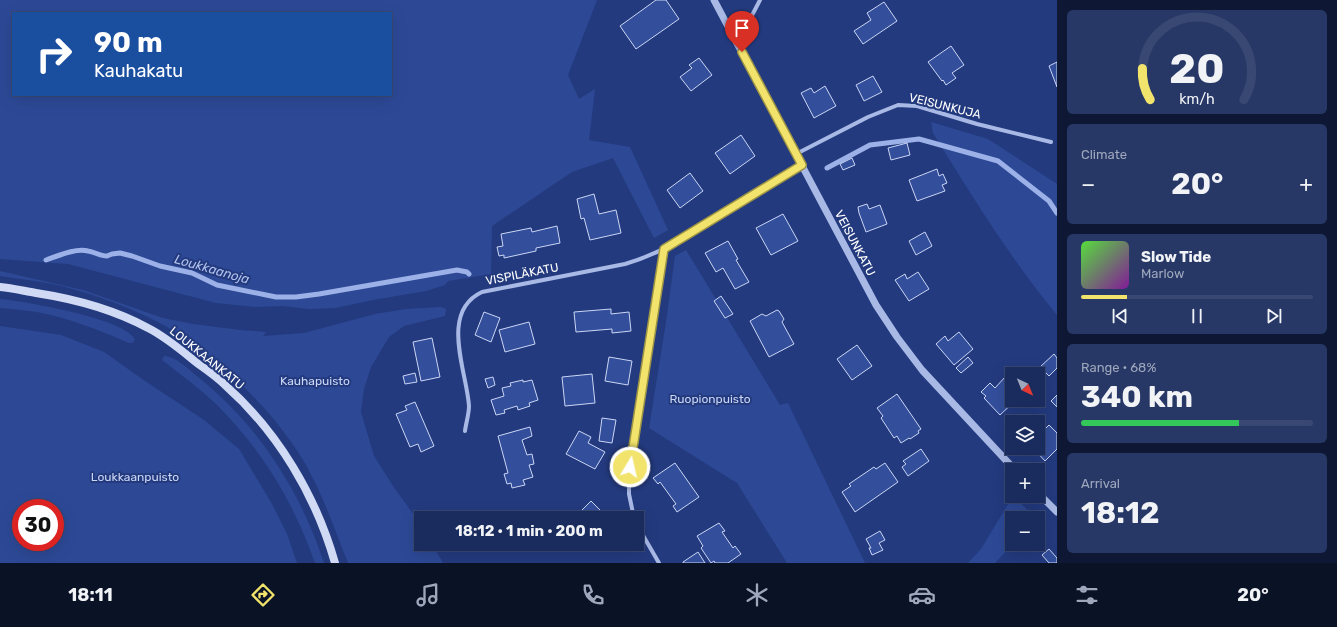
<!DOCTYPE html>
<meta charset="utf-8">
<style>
body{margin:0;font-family:Rubik,sans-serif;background:#273867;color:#f1f3f6;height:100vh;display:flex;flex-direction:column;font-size:15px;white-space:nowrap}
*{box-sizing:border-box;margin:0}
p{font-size:13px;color:#9fa7bc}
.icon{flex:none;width:22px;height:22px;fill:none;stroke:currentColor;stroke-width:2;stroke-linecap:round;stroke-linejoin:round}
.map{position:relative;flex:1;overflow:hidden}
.details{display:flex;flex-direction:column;gap:10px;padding:10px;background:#0e1834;width:280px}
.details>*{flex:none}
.top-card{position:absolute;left:12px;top:12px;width:380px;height:84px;border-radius:0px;box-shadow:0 4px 16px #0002,0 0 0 1px #384873;background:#1a4fa0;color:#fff;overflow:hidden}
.needle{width:26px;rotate:137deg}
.controls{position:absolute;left:1005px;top:367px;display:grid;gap:8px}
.controls a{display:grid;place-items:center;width:40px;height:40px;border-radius:0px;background:#1a2c5e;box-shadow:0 4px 16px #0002,0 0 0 1px #384873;font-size:20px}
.speed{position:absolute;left:12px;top:499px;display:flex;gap:8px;font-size:20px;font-weight:700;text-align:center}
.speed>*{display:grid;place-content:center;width:52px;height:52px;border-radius:50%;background:#1a2c5e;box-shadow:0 4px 16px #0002,0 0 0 1px #384873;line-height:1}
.speed .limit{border:6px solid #d22;background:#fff;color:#111}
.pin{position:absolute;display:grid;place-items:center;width:34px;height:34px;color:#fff;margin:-41px -17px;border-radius:50% 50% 50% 0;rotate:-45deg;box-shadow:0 0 4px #0007}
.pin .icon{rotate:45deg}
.me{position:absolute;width:44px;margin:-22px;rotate:9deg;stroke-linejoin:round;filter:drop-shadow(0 0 3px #0008)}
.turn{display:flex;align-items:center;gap:14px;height:84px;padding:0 16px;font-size:18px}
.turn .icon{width:52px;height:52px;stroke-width:2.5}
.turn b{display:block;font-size:28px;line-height:34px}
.big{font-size:30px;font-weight:700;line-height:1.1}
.details .card{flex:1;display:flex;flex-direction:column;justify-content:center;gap:6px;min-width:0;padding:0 14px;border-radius:6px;background:#273867}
.details .dial{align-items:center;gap:0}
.dial svg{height:104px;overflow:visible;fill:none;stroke:#384873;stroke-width:7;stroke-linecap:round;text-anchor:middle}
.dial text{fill:#f1f3f6;stroke:none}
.song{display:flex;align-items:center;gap:12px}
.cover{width:48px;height:48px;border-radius:6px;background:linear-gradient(135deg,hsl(110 70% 55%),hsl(290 70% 35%))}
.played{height:4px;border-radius:2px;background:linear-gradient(90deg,#f1e36b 20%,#384873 20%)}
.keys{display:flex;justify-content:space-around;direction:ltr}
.heat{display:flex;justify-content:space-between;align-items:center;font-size:22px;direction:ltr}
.charge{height:6px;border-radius:3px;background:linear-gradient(90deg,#34c759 68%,#384873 0)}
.trip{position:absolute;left:414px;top:511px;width:230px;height:40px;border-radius:0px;background:#1a2c5e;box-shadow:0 4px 16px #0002,0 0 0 1px #384873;font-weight:700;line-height:40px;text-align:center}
.tab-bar{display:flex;height:64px;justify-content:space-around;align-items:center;background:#0a1226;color:#9fa7bc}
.tab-bar .icon{width:28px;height:28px}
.tab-bar .on{color:#f1e36b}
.tab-bar b{font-size:18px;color:#f1f3f6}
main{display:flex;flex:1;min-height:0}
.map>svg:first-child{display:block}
</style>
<main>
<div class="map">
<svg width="1057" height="563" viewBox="0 0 1057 563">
<rect width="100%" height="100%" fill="#233a7e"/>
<g fill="#2d4996" fill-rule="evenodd">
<path d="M 0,0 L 597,0 L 568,75 L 579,99 L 595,89 L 589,140 L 630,147 L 668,230 L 654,238 L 613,158 L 572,172 L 492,226 L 491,274 L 448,281 L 445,285 L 426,291 L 373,300 L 335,308 L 309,309 L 283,306 L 256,307 L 216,303 L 68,264 L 0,259 ZM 13,13 L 391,13 L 391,95 L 13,95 Z"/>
<path d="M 931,122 L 988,139 L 1057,184 L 1057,315 C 1010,258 972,196 933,133 Z"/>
<polygon points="686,250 780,405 788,403 865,563 787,563 737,483 649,428 666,322 675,256"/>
<path d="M 0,271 L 83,290 L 163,318 L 193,324 L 240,330 L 266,332 L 263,336 L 304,333 L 375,314 L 406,309 L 441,307 L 446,309 L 445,316 L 404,326 L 389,337 L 371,367 L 364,389 L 361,412 L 374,456 L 393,486 L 421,525 L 421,544 L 432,544 L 443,563 L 348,563 C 332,523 319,482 294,446 C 266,405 229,370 189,342 C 182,337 174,331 167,327 C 140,312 112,301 83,292 C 56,283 28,280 0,276 Z"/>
<path d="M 0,299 C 23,301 128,319 135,340 L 132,343 L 129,343 C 99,330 69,318 37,312 C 25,310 12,309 0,308 Z"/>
<path d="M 0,326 L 61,335 L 104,352 L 145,381 L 204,420 L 239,449 L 272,504 L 287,534 L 297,563 L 0,563 ZM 21,508 L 55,508 L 55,542 L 21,542 Z"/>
<path d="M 164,356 C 177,357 188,369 198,377 C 258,425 300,490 324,563 L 315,563 C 293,501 263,451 216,404 C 199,388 180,374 162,360 Z"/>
<polygon points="1013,496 1036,518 1012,518 1012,544 1013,544 995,563 968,563 981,549"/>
</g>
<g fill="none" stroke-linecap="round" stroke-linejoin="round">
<g stroke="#9cb1e7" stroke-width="5">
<polyline points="827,168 870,145 919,139 998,161 1049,201 1057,213"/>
<path d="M 46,260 C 58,256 75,248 88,251 C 95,252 100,256 107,256 L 112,254 L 120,253 L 132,256 L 160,266 L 192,273 L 217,285 L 276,297 L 296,297 L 319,294 L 457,270 L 467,272 L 469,274"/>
</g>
</g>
<g fill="#334e9b" stroke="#cbd6f5">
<polygon points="656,0 666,0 679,19 636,49 620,26"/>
<polygon points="884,2 897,21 863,44 854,31 871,20 867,13"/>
<polygon points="951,46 964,65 952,73 956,78 946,85 943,80 942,81 928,62"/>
<polygon points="699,58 712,75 691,91 680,77 692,68 689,65"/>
<polygon points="1057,62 1057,87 1049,66"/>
<polygon points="873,76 882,92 864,101 856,85"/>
<polygon points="825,86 836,106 814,118 801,93 811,88 814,93"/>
<polygon points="741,135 755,156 730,174 715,153"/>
<polygon points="907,143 910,155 891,160 888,148"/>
<polygon points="852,158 855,165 843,170 840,164"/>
<polygon points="937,169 939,176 943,174 947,183 942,185 945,191 917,201 909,180"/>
<polygon points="690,173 703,191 680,208 667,190"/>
<polygon points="594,194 599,214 616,210 621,233 590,240 584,218 581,219 577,199"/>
<polygon points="867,204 869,209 880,205 887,224 866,232 859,213 858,207"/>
<polygon points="783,214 798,241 771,255 756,228"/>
<polygon points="557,226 560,243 536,248 536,251 504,258 504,255 499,256 497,247 503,246 501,234 531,228 532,232"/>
<polygon points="925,232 932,246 916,255 909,241"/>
<polygon points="728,241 738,259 736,260 749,282 735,289 723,268 716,272 705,253"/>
<polygon points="918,272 929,289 909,301 895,280 905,274 907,279"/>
<polygon points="721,296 733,314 725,318 714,301"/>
<polygon points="611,309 611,314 629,312 631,331 612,333 612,329 576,332 574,312"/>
<polygon points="777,310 779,311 784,319 782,322 794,344 769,357 750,321 762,314 766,316"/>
<polygon points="484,312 500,318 491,342 475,335"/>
<polygon points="529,322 535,344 505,352 499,330"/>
<polygon points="959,332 973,349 954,365 936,344 945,336 948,341"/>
<polygon points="432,338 440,377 421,381 413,342"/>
<polygon points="857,345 872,366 852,380 837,359"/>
<polygon points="1054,354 1057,358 1057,368 1049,376 1040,367"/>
<polygon points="609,357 632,361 628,385 605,381"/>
<polygon points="968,357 973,363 961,373 956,368"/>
<polygon points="415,373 417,382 405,384 403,376"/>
<polygon points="592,374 595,403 565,406 562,377"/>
<polygon points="493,377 495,385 488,388 485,379"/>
<polygon points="1005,377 1012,384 1012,400 1016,400 1000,415 984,398 986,396 981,392 990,383 995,388"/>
<polygon points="523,380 523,382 532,380 538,400 529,403 530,406 518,410 517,406 504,410 505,413 496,415 491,400 504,396 502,388 511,386 510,383"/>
<polygon points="897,394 921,429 918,431 919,433 910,439 909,438 901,443 897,436 894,438 881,418 883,416 877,408"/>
<polygon points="1057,395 1057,407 1051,401"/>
<polygon points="415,402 434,446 421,452 418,444 410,447 396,414 407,410 405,406"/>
<polygon points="602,418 616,420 612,443 599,441"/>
<polygon points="1049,425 1057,433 1057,449 1045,461 1033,448 1038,448 1038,436"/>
<polygon points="530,427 532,436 522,440 527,455 532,454 534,464 529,465 533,477 523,480 525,485 512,488 511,483 507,484 504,474 508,473 498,436"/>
<polygon points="579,431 591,437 588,443 605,452 595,469 566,454"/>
<polygon points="921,449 929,461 908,476 902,467 906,464 903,461"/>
<polygon points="675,463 699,497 677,512 673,506 676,504 660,482 658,484 653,478"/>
<polygon points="885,463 898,482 855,512 842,492 851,486 849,484 874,467 876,469"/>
<polygon points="591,501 608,518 574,518"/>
<polygon points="719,523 725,531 722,532 733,548 735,546 741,554 728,563 715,563 714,561 711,563 701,548 703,546 697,536"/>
<polygon points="880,531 885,540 879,543 883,550 872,555 869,548 871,548 866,539"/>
<polygon points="1049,549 1057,558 1057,563 1049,563 1042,555"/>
<polygon points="698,552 705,563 683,563 683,562"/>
</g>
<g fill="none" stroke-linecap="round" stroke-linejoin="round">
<g stroke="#a8b9e6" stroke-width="4">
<polyline points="735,39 748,23 760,0"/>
<polyline points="796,154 868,117 898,105 917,106 977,124 1051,142"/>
<path d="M 465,431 C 466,423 469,414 469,406 C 467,372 439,312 482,292 L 625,264 C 659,254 683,239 713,220 C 742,202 771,182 802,165"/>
<polyline points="634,518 629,494 629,467 664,249"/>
<polyline points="637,525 659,563"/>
</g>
<g stroke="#a8b9e6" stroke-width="7">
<polyline points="714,0 876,305 897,337 922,370 1015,470"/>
<polyline points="1038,493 1057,512"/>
</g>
<path stroke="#d1daf5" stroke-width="8" d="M 0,287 C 12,288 24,291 36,293 C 75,299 113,309 148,328 C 166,337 181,350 197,363 C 207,370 217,377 225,385 C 278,432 316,496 335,563"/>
</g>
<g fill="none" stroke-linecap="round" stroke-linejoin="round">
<g stroke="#9d9446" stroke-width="10">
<polyline id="route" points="630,467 664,249 802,165 742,52"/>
</g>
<use href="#route" stroke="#f1e36b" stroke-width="7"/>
</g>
<g text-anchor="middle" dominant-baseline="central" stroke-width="4" stroke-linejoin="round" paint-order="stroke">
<g font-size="12" fill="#fff" stroke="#233a7e">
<text transform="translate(945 106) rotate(14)">VEISUNKUJA</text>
<text transform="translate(855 243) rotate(62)">VEISUNKATU</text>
<text transform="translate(522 274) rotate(-11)">VISPILÄKATU</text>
<text transform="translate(207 358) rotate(39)">LOUKKAANKATU</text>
</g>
<g font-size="12" fill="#cbd6f5" stroke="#233a7e">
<text x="315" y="381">Kauhapuisto</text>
<text x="710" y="399">Ruopionpuisto</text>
<text x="135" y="477">Loukkaanpuisto</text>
</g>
<g font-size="13" font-style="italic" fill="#b3c3ee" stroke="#233a7e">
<text transform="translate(212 269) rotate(16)">Loukkaanoja</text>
</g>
</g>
</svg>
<div class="controls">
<a><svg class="needle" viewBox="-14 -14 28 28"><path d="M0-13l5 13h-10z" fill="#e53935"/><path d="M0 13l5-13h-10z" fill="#9fa7bc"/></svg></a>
<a><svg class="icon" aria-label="layers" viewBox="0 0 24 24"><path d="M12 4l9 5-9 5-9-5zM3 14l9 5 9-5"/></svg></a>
<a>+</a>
<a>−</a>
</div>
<div class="speed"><div class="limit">30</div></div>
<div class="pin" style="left:742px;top:52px;background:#d93025"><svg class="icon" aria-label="arrive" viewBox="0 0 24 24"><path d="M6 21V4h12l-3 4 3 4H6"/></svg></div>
<svg class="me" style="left:630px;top:467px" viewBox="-20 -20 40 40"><circle r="17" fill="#f1e36b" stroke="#fff" stroke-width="3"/><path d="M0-11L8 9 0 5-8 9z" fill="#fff"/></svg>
<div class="trip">18:12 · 1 min · 200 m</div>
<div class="top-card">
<div class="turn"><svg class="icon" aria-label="right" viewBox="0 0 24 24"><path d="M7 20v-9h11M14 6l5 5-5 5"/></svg><div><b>90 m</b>Kauhakatu</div></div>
</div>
</div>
<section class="details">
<div class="card dial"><svg viewBox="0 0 100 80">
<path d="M14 69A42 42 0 1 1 86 69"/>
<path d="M14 69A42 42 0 0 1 8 45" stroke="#f1e36b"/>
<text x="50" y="56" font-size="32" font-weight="700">20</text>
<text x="50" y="72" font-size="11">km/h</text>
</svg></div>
<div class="card"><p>Climate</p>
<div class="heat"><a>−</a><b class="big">20°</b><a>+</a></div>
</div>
<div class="card">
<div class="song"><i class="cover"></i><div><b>Slow Tide</b><p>Marlow</p></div></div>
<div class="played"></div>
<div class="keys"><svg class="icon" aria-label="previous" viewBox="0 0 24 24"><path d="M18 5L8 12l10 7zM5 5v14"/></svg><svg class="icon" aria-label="pause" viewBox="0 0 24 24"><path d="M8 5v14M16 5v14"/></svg><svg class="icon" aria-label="next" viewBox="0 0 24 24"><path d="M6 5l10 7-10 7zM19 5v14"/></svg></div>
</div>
<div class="card"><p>Range · 68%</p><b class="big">340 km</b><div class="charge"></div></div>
<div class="card"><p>Arrival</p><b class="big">18:12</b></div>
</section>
</main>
<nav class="tab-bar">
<b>18:11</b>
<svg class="icon on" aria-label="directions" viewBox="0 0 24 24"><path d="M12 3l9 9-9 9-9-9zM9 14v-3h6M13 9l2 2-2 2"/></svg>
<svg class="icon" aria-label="music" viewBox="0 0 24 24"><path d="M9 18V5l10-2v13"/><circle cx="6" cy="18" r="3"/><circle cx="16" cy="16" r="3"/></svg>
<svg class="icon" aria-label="phone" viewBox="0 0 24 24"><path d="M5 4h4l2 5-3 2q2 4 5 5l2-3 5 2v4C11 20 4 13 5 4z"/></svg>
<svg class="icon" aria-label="climate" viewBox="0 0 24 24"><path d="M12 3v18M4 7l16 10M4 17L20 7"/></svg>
<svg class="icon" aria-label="car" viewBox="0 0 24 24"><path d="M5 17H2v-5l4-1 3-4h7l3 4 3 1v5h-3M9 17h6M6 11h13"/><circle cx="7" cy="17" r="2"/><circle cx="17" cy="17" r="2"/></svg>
<svg class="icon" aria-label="filters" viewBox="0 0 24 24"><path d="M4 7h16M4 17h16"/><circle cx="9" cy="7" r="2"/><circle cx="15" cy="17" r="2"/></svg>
<b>20°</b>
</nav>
